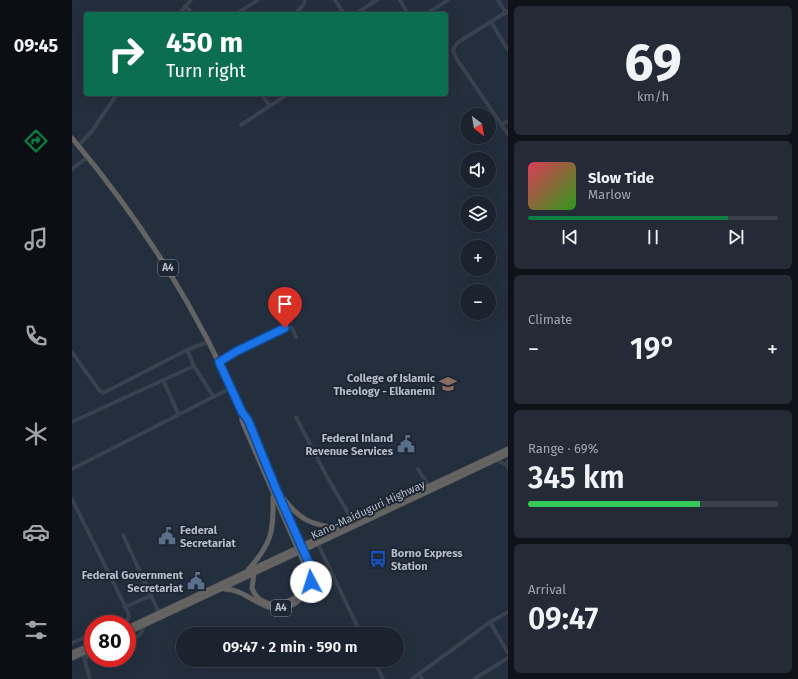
<!DOCTYPE html>
<meta charset="utf-8">
<style>
body{margin:0;font-family:"Fira Sans",sans-serif;background:#242b36;color:#f1f3f6;height:100vh;display:flex;flex-direction:column;font-size:15px;white-space:nowrap}
*{box-sizing:border-box;margin:0}
p{font-size:13px;color:#a0a4aa}
.icon{flex:none;width:22px;height:22px;fill:none;stroke:currentColor;stroke-width:2;stroke-linecap:round;stroke-linejoin:round}
.map{position:relative;flex:1;overflow:hidden}
.details{display:flex;flex-direction:column;gap:6px;padding:6px;background:#0f1319;width:290px}
.details>*{flex:none}
.top-card{position:absolute;left:12px;top:12px;width:364px;height:84px;border-radius:4px;box-shadow:0 4px 16px #0002,0 0 0 1px #39404a;background:#0b6e4f;color:#fff;overflow:hidden}
.needle{width:26px;rotate:149deg}
.buttons{position:absolute;left:388px;top:108px;display:grid;gap:8px}
.buttons a{display:grid;place-items:center;width:36px;height:36px;border-radius:50%;background:#1b232e;box-shadow:0 4px 16px #0002,0 0 0 1px #39404a;font-size:20px}
.speed{position:absolute;left:12px;top:615px;display:flex;gap:8px;font-size:20px;font-weight:700;text-align:center}
.speed>*{display:grid;place-content:center;width:52px;height:52px;border-radius:50%;background:#1b232e;box-shadow:0 4px 16px #0002,0 0 0 1px #39404a;line-height:1}
.speed .limit{border:6px solid #d22;background:#fff;color:#111}
.pin{position:absolute;display:grid;place-items:center;width:34px;height:34px;color:#fff;margin:-41px -17px;border-radius:50% 50% 50% 0;rotate:-45deg;box-shadow:0 0 4px #0007}
.pin .icon{rotate:45deg}
.me{position:absolute;width:44px;margin:-22px;rotate:355deg;stroke-linejoin:round;filter:drop-shadow(0 0 3px #0008)}
.turn{display:flex;align-items:center;gap:14px;height:84px;padding:0 16px;font-size:18px}
.turn .icon{width:52px;height:52px;stroke-width:2.5}
.turn b{display:block;font-size:28px;line-height:34px}
.big{font-size:30px;font-weight:600;line-height:1.1}
.details .tile{flex:1;display:flex;flex-direction:column;justify-content:center;gap:6px;min-width:0;padding:0 14px;border-radius:6px;background:#242b36}
.details .dial{align-items:center;gap:0}
.dial b{font-size:52px;line-height:1}
.song{display:flex;align-items:center;gap:12px}
.cover{width:48px;height:48px;border-radius:6px;background:linear-gradient(135deg,hsl(350 70% 55%),hsl(110 70% 35%))}
.played{height:4px;border-radius:2px;background:linear-gradient(90deg,#0b8043 80%,#39404a 80%)}
.keys{display:flex;justify-content:space-around;direction:ltr}
.heat{display:flex;justify-content:space-between;align-items:center;font-size:22px;direction:ltr}
.charge{height:6px;border-radius:3px;background:linear-gradient(90deg,#34c759 69%,#39404a 0)}
.trip{position:absolute;left:104px;top:627px;width:228px;height:40px;border-radius:20px;background:#1b232e;box-shadow:0 4px 16px #0002,0 0 0 1px #39404a;font-weight:600;line-height:40px;text-align:center}
main{display:flex;flex:1;min-height:0}
.menu{display:flex;flex-direction:column;width:72px;justify-content:space-around;align-items:center;background:#0b0e12;color:#a0a4aa}
.menu .icon{width:28px;height:28px}
.menu .current{color:#0b8043}
.menu b{font-size:18px;color:#f1f3f6}
.map>svg:first-child{display:block}
</style>
<main>
<nav class="menu">
<b>09:45</b>
<svg class="icon current" aria-label="directions" viewBox="0 0 24 24"><path d="M12 3l9 9-9 9-9-9zM9 14v-3h6M13 9l2 2-2 2"/></svg>
<svg class="icon" aria-label="music" viewBox="0 0 24 24"><path d="M9 18V5l10-2v13"/><circle cx="6" cy="18" r="3"/><circle cx="16" cy="16" r="3"/></svg>
<svg class="icon" aria-label="phone" viewBox="0 0 24 24"><path d="M5 4h4l2 5-3 2q2 4 5 5l2-3 5 2v4C11 20 4 13 5 4z"/></svg>
<svg class="icon" aria-label="climate" viewBox="0 0 24 24"><path d="M12 3v18M4 7l16 10M4 17L20 7"/></svg>
<svg class="icon" aria-label="car" viewBox="0 0 24 24"><path d="M5 17H2v-5l4-1 3-4h7l3 4 3 1v5h-3M9 17h6M6 11h13"/><circle cx="7" cy="17" r="2"/><circle cx="17" cy="17" r="2"/></svg>
<svg class="icon" aria-label="filters" viewBox="0 0 24 24"><path d="M4 7h16M4 17h16"/><circle cx="9" cy="7" r="2"/><circle cx="15" cy="17" r="2"/></svg>
</nav>
<div class="map">
<svg width="436" height="679" viewBox="0 0 436 679">
<rect width="100%" height="100%" fill="#242f3e"/>
<g fill="none" stroke-linecap="round" stroke-linejoin="round">
<g stroke="#414a57" stroke-width="3.5">
<g id="minor">
<polyline points="263,0 272,14"/>
<polyline points="328,0 336,14"/>
<polyline points="426,0 434,13"/>
<polyline points="113,6 122,14"/>
<polyline points="436,11 385,43 381,50 384,58 436,134"/>
<polyline points="107,14 119,0"/>
<polyline points="164,14 186,0"/>
<polyline points="223,14 232,4 233,0"/>
<polyline points="283,14 305,0"/>
<polyline points="354,14 376,0"/>
<polyline points="419,22 436,50"/>
<polyline points="189,94 198,106"/>
<polyline points="429,124 436,121"/>
<polyline points="169,125 216,94"/>
<polyline points="7,145 20,131 45,94"/>
<polyline points="0,169 16,157"/>
<polyline points="115,350 122,366 141,396"/>
<polyline points="0,352 27,390 31,393 115,350 138,341"/>
<polyline points="147,363 165,351 213,328 220,328 224,337"/>
<polyline points="91,380 106,413"/>
<polyline points="224,417 255,477 281,521"/>
<polyline points="0,422 122,366"/>
<polyline points="424,460 435,465 436,468"/>
<polyline points="435,465 436,461"/>
<polyline points="0,469 159,388"/>
<polyline points="346,469 357,486"/>
<polyline points="0,499 56,612 57,617 55,620 46,624"/>
<polyline points="51,535 87,613"/>
<polyline points="246,544 289,634"/>
<polyline points="53,607 78,596"/>
<polyline points="418,622 436,653"/>
<polyline points="55,641 68,635 73,625"/>
<polyline points="0,643 21,634"/>
<polyline points="11,654 18,679"/>
<polyline points="12,658 21,655"/>
<polyline points="302,660 311,679"/>
<polyline points="347,674 350,679"/>
<polyline points="340,679 418,622 436,612"/>
<polyline points="402,679 436,658"/>
</g>
</g>
<g stroke="#434c59" stroke-width="5.5">
<g id="trunk">
<path d="M 0,138 C 72,224 125,309 170,412 L 176,420 L 225,537"/>
<polyline points="170,412 170,421 221,538"/>
<path d="M 211,498 C 228,520 239,525 267,528"/>
<path d="M 176,570 C 199,544 202,533 201,497"/>
<path d="M 182,574 L 180,588 C 191,620 246,601 232,563"/>
<path d="M 152,589 C 176,589 191,615 216,607 C 223,604 229,600 233,594 C 240,584 241,572 236,561"/>
<polyline points="55,628 436,449"/>
<polyline points="55,633 436,454"/>
<polyline points="0,653 21,644"/>
<polyline points="0,658 21,649"/>
</g>
</g>
<use href="#minor" stroke="#38414e" stroke-width="2.5"/>
<use href="#trunk" stroke="#656462" stroke-width="4.5"/>
<g stroke="#434c59" stroke-width="5.5" stroke-linecap="butt">
<g id="trunk-bridge">
<polyline points="225,537 236,561"/>
<polyline points="221,538 232,563"/>
</g>
</g>
<use href="#trunk-bridge" stroke="#656462" stroke-width="4.5"/>
</g>
<g fill="none" stroke-linecap="round" stroke-linejoin="round">
<g stroke="#114b97" stroke-width="10">
<polyline id="route" points="213,328 165,351 147,362 170,412 176,420 205,491 236,561 239,570 239,582"/>
</g>
<use href="#route" stroke="#1a73e8" stroke-width="7"/>
</g>
<defs>
<g id="school-bare" transform="scale(1.38)"><path d="M0-5L7-2L0 1L-7-2ZM-4 1L0 2.5L4 1V4Q0 6-4 4Z" fill="#8d6e63" stroke="#1d2633" stroke-width="2.5" paint-order="stroke"/></g>
<g id="civic-bare" transform="scale(1.38)"><path d="M-.6-6.5H3V-4.5H.6V-3L4-1V1h2V6H-6V1h2V-1L-.6-3ZM-1.2 2.5V6h2.4V2.5Z" fill="#5c6f8a" stroke="#1d2633" stroke-width="2.5" paint-order="stroke"/></g>
<g id="bus-bare" transform="scale(1.38)"><path d="M-5-6H5V4H4V6H2V4H-2V6H-4V4H-5ZM-3.5-4V0h7V-4ZM-3.5 1.2v1.5H-2V1.2ZM2 1.2v1.5H3.5V1.2Z" fill="#1a4fb4" stroke="#1d2633" stroke-width="2.5" paint-order="stroke"/></g>
</defs>
<g fill-rule="evenodd">
<use href="#school-bare" x="376" y="384"/>
<use href="#civic-bare" x="334" y="444"/>
<use href="#civic-bare" x="95" y="536"/>
<use href="#bus-bare" x="306" y="559"/>
<use href="#civic-bare" x="124" y="581"/>
</g>
<g text-anchor="middle" dominant-baseline="central" stroke-width="4" stroke-linejoin="round" paint-order="stroke">
<g fill="#1d2633" stroke="#878f9c" stroke-width="1">
<rect x="86" y="260" width="20" height="16" rx="3"/>
<rect x="199" y="600" width="20" height="16" rx="3"/>
</g>
<g font-size="10" font-weight="bold" fill="#b4bcc9">
<text x="96" y="268">A4</text>
<text x="209" y="608">A4</text>
</g>
<g font-size="11" font-weight="bold" fill="#b4bcc9" stroke="#1d2633" text-anchor="end">
<text x="363" y="378">College of Islamic<tspan x="363" dy="13">Theology - Elkanemi</tspan></text>
<text x="321" y="438">Federal Inland<tspan x="321" dy="13">Revenue Services</tspan></text>
<text x="108" y="530" text-anchor="start">Federal<tspan x="108" dy="13">Secretariat</tspan></text>
<text x="319" y="553" text-anchor="start">Borno Express<tspan x="319" dy="13">Station</tspan></text>
<text x="111" y="575">Federal Government<tspan x="111" dy="13">Secretariat</tspan></text>
</g>
<g font-size="11" fill="#b4bcc9" stroke="#1d2633">
<text transform="translate(296 510) rotate(-25)">Kano-Maiduguri Highway</text>
</g>
</g>
</svg>
<div class="buttons">
<a><svg class="needle" viewBox="-14 -14 28 28"><path d="M0-13l5 13h-10z" fill="#e53935"/><path d="M0 13l5-13h-10z" fill="#a0a4aa"/></svg></a>
<a><svg class="icon" aria-label="sound" viewBox="0 0 24 24"><path d="M4 9h4l5-4v14l-5-4H4zM17 9q2 3 0 6"/></svg></a>
<a><svg class="icon" aria-label="layers" viewBox="0 0 24 24"><path d="M12 4l9 5-9 5-9-5zM3 14l9 5 9-5"/></svg></a>
<a>+</a>
<a>−</a>
</div>
<div class="speed"><div class="limit">80</div></div>
<div class="pin" style="left:213px;top:328px;background:#d93025"><svg class="icon" aria-label="arrive" viewBox="0 0 24 24"><path d="M6 21V4h12l-3 4 3 4H6"/></svg></div>
<svg class="me" style="left:239px;top:582px" viewBox="-20 -20 40 40"><circle r="19" fill="#fff"/><path d="M0-13L10 11 0 6-10 11z" fill="#1a73e8"/></svg>
<div class="trip">09:47 · 2 min · 590 m</div>
<div class="top-card">
<div class="turn"><svg class="icon" aria-label="right" viewBox="0 0 24 24"><path d="M7 20v-9h11M14 6l5 5-5 5"/></svg><div><b>450 m</b>Turn right</div></div>
</div>
</div>
<section class="details">
<div class="tile dial"><b>69</b><p>km/h</p></div>
<div class="tile">
<div class="song"><i class="cover"></i><div><b>Slow Tide</b><p>Marlow</p></div></div>
<div class="played"></div>
<div class="keys"><svg class="icon" aria-label="previous" viewBox="0 0 24 24"><path d="M18 5L8 12l10 7zM5 5v14"/></svg><svg class="icon" aria-label="pause" viewBox="0 0 24 24"><path d="M8 5v14M16 5v14"/></svg><svg class="icon" aria-label="next" viewBox="0 0 24 24"><path d="M6 5l10 7-10 7zM19 5v14"/></svg></div>
</div>
<div class="tile"><p>Climate</p>
<div class="heat"><a>−</a><b class="big">19°</b><a>+</a></div>
</div>
<div class="tile"><p>Range · 69%</p><b class="big">345 km</b><div class="charge"></div></div>
<div class="tile"><p>Arrival</p><b class="big">09:47</b></div>
</section>
</main>
